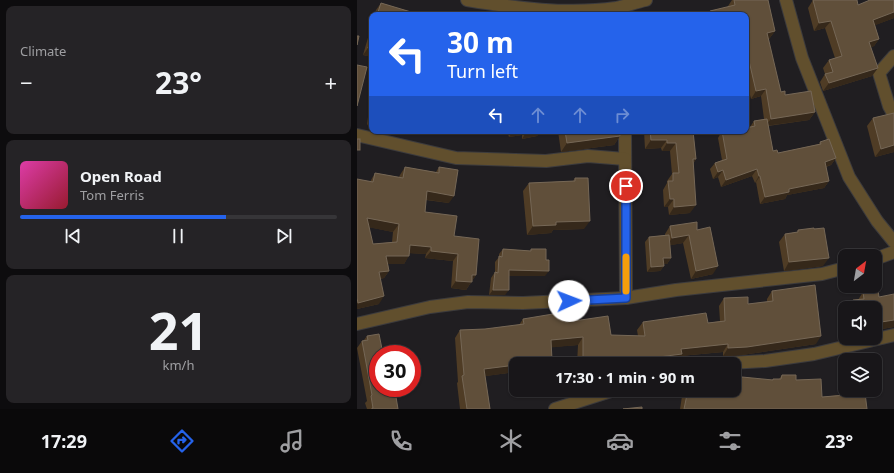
<!DOCTYPE html>
<meta charset="utf-8">
<style>
body{margin:0;font-family:"Noto Sans",sans-serif;background:#252326;color:#f1f3f6;height:100vh;display:flex;flex-direction:column;font-size:15px;white-space:nowrap}
*{box-sizing:border-box;margin:0}
p{font-size:13px;color:#9f9fa2}
.icon{flex:none;width:22px;height:22px;fill:none;stroke:currentColor;stroke-width:2;stroke-linecap:round;stroke-linejoin:round}
.map{position:relative;flex:1;overflow:hidden}
.side{display:flex;flex-direction:column;gap:6px;padding:6px;background:#0d0c0e;width:357px}
.side>*{flex:none}
.top-card{position:absolute;left:12px;top:12px;width:380px;height:122px;border-radius:8px;box-shadow:0 1px 3px #0004,0 0 0 1px #363538;background:#2563eb;color:#fff;overflow:hidden}
.needle{width:26px;rotate:31deg}
.controls{position:absolute;left:481px;top:249px;display:grid;gap:8px}
.controls a{display:grid;place-items:center;width:44px;height:44px;border-radius:8px;background:#181619;box-shadow:0 1px 3px #0004,0 0 0 1px #363538;font-size:20px}
.speed{position:absolute;left:12px;top:345px;display:flex;gap:8px;font-size:20px;font-weight:700;text-align:center}
.speed>*{display:grid;place-content:center;width:52px;height:52px;border-radius:50%;background:#181619;box-shadow:0 1px 3px #0004,0 0 0 1px #363538;line-height:1}
.speed .limit{border:6px solid #d22;background:#fff;color:#111}
.pin{position:absolute;display:grid;place-items:center;width:34px;height:34px;color:#fff;margin:-17px;border:2px solid #fff;border-radius:50%;box-shadow:0 1px 4px #0007}
.me{position:absolute;width:44px;margin:-22px;rotate:88deg;stroke-linejoin:round;filter:drop-shadow(0 0 3px #0008)}
.turn{display:flex;align-items:center;gap:14px;height:84px;padding:0 12px;font-size:18px}
.turn .icon{width:52px;height:52px;stroke-width:2.5}
.turn b{display:block;font-size:28px;line-height:34px}
.lanes{display:flex;align-items:center;height:38px;padding:0 12px;background:#0003;justify-content:center;gap:20px;direction:ltr}
.lanes .off{opacity:.35}
.big{font-size:30px;font-weight:700;line-height:1.1}
.side .tile{flex:1;display:flex;flex-direction:column;justify-content:center;gap:6px;min-width:0;padding:0 14px;border-radius:8px;background:#252326}
.side .dial{align-items:center;gap:0}
.dial b{font-size:52px;line-height:1}
.song{display:flex;align-items:center;gap:12px}
.cover{width:48px;height:48px;border-radius:6px;background:linear-gradient(135deg,hsl(320 70% 55%),hsl(350 70% 35%))}
.played{height:4px;border-radius:2px;background:linear-gradient(90deg,#2563eb 65%,#363538 65%)}
.keys{display:flex;justify-content:space-around;direction:ltr}
.heat{display:flex;justify-content:space-between;align-items:center;font-size:22px;direction:ltr}
.trip{position:absolute;left:152px;top:357px;width:232px;height:40px;border-radius:8px;background:#181619;box-shadow:0 1px 3px #0004,0 0 0 1px #363538;font-weight:700;line-height:40px;text-align:center}
.dock{display:flex;height:64px;justify-content:space-around;align-items:center;background:#0a090a;color:#9f9fa2}
.dock .icon{width:28px;height:28px}
.dock .active{color:#2563eb}
.dock b{font-size:18px;color:#f1f3f6}
main{display:flex;flex:1;min-height:0}
.map>svg:first-child{display:block}
</style>
<main>
<section class="side">
<div class="tile"><p>Climate</p>
<div class="heat"><a>−</a><b class="big">23°</b><a>+</a></div>
</div>
<div class="tile">
<div class="song"><i class="cover"></i><div><b>Open Road</b><p>Tom Ferris</p></div></div>
<div class="played"></div>
<div class="keys"><svg class="icon" aria-label="previous" viewBox="0 0 24 24"><path d="M18 5L8 12l10 7zM5 5v14"/></svg><svg class="icon" aria-label="pause" viewBox="0 0 24 24"><path d="M8 5v14M16 5v14"/></svg><svg class="icon" aria-label="next" viewBox="0 0 24 24"><path d="M6 5l10 7-10 7zM19 5v14"/></svg></div>
</div>
<div class="tile dial"><b>21</b><p>km/h</p></div>
</section>
<div class="map">
<svg width="537" height="409" viewBox="0 0 537 409">
<rect width="100%" height="100%" fill="#201e21"/>
<g fill="none" stroke-linecap="round" stroke-linejoin="round">
<g stroke="#3c3b3d" stroke-width="14">
<g id="minor">
<path d="M 110,0 C 159,8 210,15 259,8 C 269,6 279,2 289,0"/>
<polyline points="429,0 445,58 492,177 520,221 537,242"/>
<polyline points="537,56 522,73 532,106 537,115"/>
<polyline points="268,131 269,298"/>
<polyline points="0,135 99,158 189,161 231,156 268,159"/>
<polyline points="518,259 537,252"/>
<polyline points="0,324 73,307 111,302 166,303 269,298 319,290 465,274 488,268"/>
<polyline points="356,364 408,361 457,354 537,335"/>
<polyline points="198,409 257,390"/>
</g>
</g>
<use href="#minor" stroke="#614f2d" stroke-width="12"/>
</g>
<g fill="#4f3c25" fill-rule="evenodd">
<polygon points="375,0 411,0 418,31 412,39 411,39 424,92 458,112 452,120 411,126 416,151 421,153 462,144 463,142 479,158 474,165 469,167 472,181 467,188 430,195 428,199 403,204 399,182 398,183 395,176 364,187 361,177 356,179 353,169 358,163 365,160 361,138 365,131 393,127 397,121 407,119 404,96 394,99 389,79 389,15 350,15 353,11 371,7 371,6"/>
<polygon points="456,0 501,5 537,18 518,25 522,39 517,46 514,47 515,76 466,91 463,82 468,74 466,68 472,60 478,58 468,28 457,31 451,8"/>
<polygon points="24,3 64,15 17,15 19,10"/>
<polygon points="15,24 15,57 6,55"/>
<polygon points="15,85 15,126 10,125"/>
<polygon points="537,113 537,152 518,157 510,126 516,118"/>
<polygon points="150,131 183,131 180,136 165,139 165,135 152,137"/>
<polygon points="201,131 262,131 263,136 257,145 204,152"/>
<polygon points="287,131 336,131 339,159 336,164 333,213 312,215 311,207 307,207 306,190 310,183 310,181 315,174 313,151 305,151 304,148 288,149"/>
<path d="M 48,167 L 79,172 L 82,167 L 92,203 L 69,200 L 68,212 L 97,236 L 119,275 L 109,290 L 94,288 L 96,261 L 68,258 L 69,254 L 53,253 L 47,264 L 31,264 L 32,271 L 27,278 L 23,279 L 22,304 L 0,309 L 0,179 L 13,182 L 18,173 L 42,177 L 43,175 ZM 12,227 L 36,232 L 35,242 L 16,244 Z"/>
<polygon points="218,178 227,229 196,230 194,233 170,235 166,191 172,183 216,181"/>
<polygon points="313,226 340,230 356,274 334,279 326,243 313,245 314,258 310,264 307,264 307,266 303,271 290,272 288,242 292,237 308,235 308,234"/>
<polygon points="441,230 466,266 427,271 422,242 428,234 440,232"/>
<polygon points="146,249 173,251 174,249 188,276 152,276 148,295 132,295 134,278 138,272 138,262 142,257 142,254"/>
<polygon points="415,291 459,344 385,355 366,356 366,352 323,356 320,361 300,364 220,364 221,345 194,347 195,360 192,364 159,364 159,372 128,376 133,409 103,409 100,383 101,382 98,338 103,330 128,329 162,325 166,319 210,322 254,335 281,336 280,330 286,322 351,323 363,321 362,306 367,298 391,304 410,302 410,299"/>
<polygon points="506,292 522,297 537,327 518,330 518,308 491,308 496,300 501,300"/>
<polygon points="10,336 35,392 41,409 10,409 8,403 10,401 0,348 5,341 7,340"/>
<polygon points="425,375 439,380 465,397 482,395 488,387 488,390 498,390 499,393 510,409 323,409 326,390 377,390 385,377 415,380 416,379 422,379"/>
</g>
<g fill="#35281a">
<polygon points="537,12 537,18 511,28 516,20"/>
<polygon points="474,21 468,28 457,31 462,23"/>
<polygon points="418,31 412,39 404,41 410,33"/>
<polygon points="522,39 517,46 507,50 512,42"/>
<polygon points="11,48 15,49 15,57 6,55"/>
<polygon points="521,68 515,76 466,91 472,83"/>
<polygon points="409,89 404,96 394,99 399,91"/>
<polygon points="458,112 452,120 408,126 414,119"/>
<polygon points="15,119 15,126 10,125"/>
<polygon points="165,131 167,131 165,135 152,137 155,133"/>
<polygon points="183,132 180,136 165,139 168,134"/>
<polygon points="263,136 257,145 204,152 210,143"/>
<polygon points="294,140 310,140 304,148 288,149"/>
<polygon points="310,143 319,143 313,151 305,151"/>
<polygon points="537,145 537,152 518,157 524,149"/>
<polygon points="479,158 474,165 463,168 468,162"/>
<polygon points="336,159 339,159 333,167"/>
<polygon points="400,169 395,176 364,187 369,180"/>
<polygon points="366,170 361,177 356,179 361,172"/>
<polygon points="402,176 403,176 399,182 398,183"/>
<polygon points="472,181 467,188 430,195 428,199 403,204 408,197 432,189"/>
<polygon points="70,191 97,196 92,203 65,199"/>
<polygon points="313,199 317,199 311,207 307,207"/>
<polygon points="339,205 333,213 312,215 317,207"/>
<polygon points="10,218 42,224 36,232 5,226"/>
<polygon points="233,221 227,229 196,230 194,233 170,235 176,226 199,222"/>
<polygon points="332,235 326,243 310,246 315,238"/>
<polygon points="53,245 74,247 69,254 48,253"/>
<polygon points="74,251 101,254 96,261 68,258"/>
<polygon points="29,256 52,256 47,264 24,264"/>
<polygon points="306,258 314,258 310,264 302,264"/>
<polygon points="472,258 466,266 427,271 432,262"/>
<polygon points="307,266 303,271 290,272 294,267"/>
<polygon points="361,266 356,274 334,279 339,271"/>
<polygon points="152,270 192,271 188,276 148,276"/>
<polygon points="32,271 27,278 16,280 22,272"/>
<polygon points="115,275 119,275 109,290 94,288 99,281"/>
<polygon points="136,290 152,290 148,295 132,295"/>
<polygon points="27,296 22,304 0,309 0,304 1,303"/>
<polygon points="537,320 537,327 518,330 518,323"/>
<polygon points="464,336 459,344 385,355 366,356 371,348"/>
<polygon points="226,337 221,345 189,348 194,340"/>
<polygon points="371,344 366,352 323,356 320,361 300,364 276,364 279,360 324,349"/>
<polygon points="195,360 192,364 162,364 164,362"/>
<polygon points="159,365 159,372 122,377 127,369"/>
</g>
<g fill="#604f3a" stroke="#756756" fill-rule="evenodd">
<polygon points="377,0 411,0 418,31 410,33 424,92 428,91 428,95 454,91 458,112 414,119 409,89 399,91 389,48 389,15 354,15 353,11 378,5"/>
<polygon points="456,0 500,0 501,5 513,0 537,0 537,12 516,20 522,39 512,42 521,68 472,83 468,74 476,72 472,60 485,56 474,21 462,23"/>
<polygon points="24,3 64,15 20,15"/>
<polygon points="15,35 15,49 11,48"/>
<polygon points="0,36 2,36 0,45"/>
<polygon points="0,65 10,67 0,106"/>
<polygon points="537,113 537,145 524,149 516,118"/>
<polygon points="410,119 416,151 420,150 421,153 464,144 463,142 472,139 479,158 468,162 472,181 432,189 432,192 408,197 403,176 402,176 400,169 369,180 366,170 361,172 358,163 370,159 365,131 389,131 389,128 398,126 397,121"/>
<polygon points="154,131 165,131 155,133"/>
<polygon points="168,131 183,131 183,132 168,134"/>
<polygon points="208,131 262,131 263,136 210,143"/>
<polygon points="293,131 336,131 339,159 336,159 339,205 317,207 317,199 313,199 311,181 316,181 316,173 322,173 319,143 310,143 310,140 294,140"/>
<rect x="0" y="139" width="3" height="11"/>
<path d="M 48,167 L 82,173 L 82,167 L 101,170 L 97,196 L 70,191 L 68,212 L 100,216 L 97,236 L 122,239 L 119,275 L 115,275 L 115,282 L 99,281 L 101,254 L 74,251 L 74,247 L 53,245 L 52,256 L 29,256 L 32,271 L 22,272 L 27,296 L 1,303 L 0,298 L 0,179 L 16,182 L 18,173 L 46,178 ZM 10,218 L 42,224 L 40,242 L 16,244 Z"/>
<polygon points="218,178 231,178 233,221 199,222 199,225 176,226 172,183 218,181"/>
<polygon points="340,222 340,230 353,227 361,266 339,271 332,235 315,238 313,226"/>
<polygon points="457,228 457,229 467,228 472,258 432,262 428,234 441,232 441,230"/>
<polygon points="312,235 314,258 306,258 307,266 294,267 292,237"/>
<polygon points="146,249 174,251 174,249 189,249 189,260 192,260 192,271 152,270 152,290 136,290 138,272 141,273 142,256 145,257"/>
<polygon points="458,285 464,336 390,347 371,348 371,344 324,349 325,354 279,360 279,364 226,364 226,337 194,340 195,360 164,362 164,364 159,364 159,365 127,369 133,409 110,409 105,376 107,375 103,330 128,329 167,324 166,319 208,312 210,322 251,316 254,335 288,336 286,322 349,313 351,323 368,321 367,298 391,297 391,304 416,301 415,291"/>
<polygon points="521,290 522,297 537,294 537,320 518,323 518,308 498,308 496,300 507,299 506,292"/>
<polygon points="22,334 26,354 21,354 21,388 34,388 35,392 38,391 41,409 15,409 15,408 16,408 14,396 15,395 5,341 11,340 10,336"/>
<polygon points="425,375 439,375 439,380 464,379 465,397 489,395 489,390 498,390 499,393 508,393 510,409 327,409 331,390 377,390 377,379 384,380 385,377 416,380 416,379 424,379"/>
<polygon points="285,407 285,409 266,409"/>
</g>
<g fill="none" stroke-linecap="round" stroke-linejoin="round">
<g stroke="#184099" stroke-width="10">
<polyline id="route" points="212,301 269,298 269,186"/>
</g>
<use href="#route" stroke="#2563eb" stroke-width="7"/>
<polyline stroke="#f59e0b" stroke-width="7" points="269,291 269,257"/>
</g>
</svg>
<div class="controls">
<a><svg class="needle" viewBox="-14 -14 28 28"><path d="M0-13l5 13h-10z" fill="#e53935"/><path d="M0 13l5-13h-10z" fill="#9f9fa2"/></svg></a>
<a><svg class="icon" aria-label="sound" viewBox="0 0 24 24"><path d="M4 9h4l5-4v14l-5-4H4zM17 9q2 3 0 6"/></svg></a>
<a><svg class="icon" aria-label="layers" viewBox="0 0 24 24"><path d="M12 4l9 5-9 5-9-5zM3 14l9 5 9-5"/></svg></a>
</div>
<div class="speed"><div class="limit">30</div></div>
<div class="pin" style="left:269px;top:186px;background:#d93025"><svg class="icon" aria-label="arrive" viewBox="0 0 24 24"><path d="M6 21V4h12l-3 4 3 4H6"/></svg></div>
<svg class="me" style="left:212px;top:301px" viewBox="-20 -20 40 40"><circle r="19" fill="#fff"/><path d="M0-13L10 11 0 6-10 11z" fill="#2563eb"/></svg>
<div class="trip">17:30 · 1 min · 90 m</div>
<div class="top-card">
<div class="turn"><svg class="icon" aria-label="left" viewBox="0 0 24 24"><path d="M17 20v-9H6M10 6l-5 5 5 5"/></svg><div><b>30 m</b>Turn left</div></div>
<div class="lanes"><svg class="icon" aria-label="left" viewBox="0 0 24 24"><path d="M17 20v-9H6M10 6l-5 5 5 5"/></svg><svg class="icon off" aria-label="ahead" viewBox="0 0 24 24"><path d="M12 20V5M6 11l6-6 6 6"/></svg><svg class="icon off" aria-label="ahead" viewBox="0 0 24 24"><path d="M12 20V5M6 11l6-6 6 6"/></svg><svg class="icon off" aria-label="right" viewBox="0 0 24 24"><path d="M7 20v-9h11M14 6l5 5-5 5"/></svg></div>
</div>
</div>
</main>
<nav class="dock">
<b>17:29</b>
<svg class="icon active" aria-label="directions" viewBox="0 0 24 24"><path d="M12 3l9 9-9 9-9-9zM9 14v-3h6M13 9l2 2-2 2"/></svg>
<svg class="icon" aria-label="music" viewBox="0 0 24 24"><path d="M9 18V5l10-2v13"/><circle cx="6" cy="18" r="3"/><circle cx="16" cy="16" r="3"/></svg>
<svg class="icon" aria-label="phone" viewBox="0 0 24 24"><path d="M5 4h4l2 5-3 2q2 4 5 5l2-3 5 2v4C11 20 4 13 5 4z"/></svg>
<svg class="icon" aria-label="climate" viewBox="0 0 24 24"><path d="M12 3v18M4 7l16 10M4 17L20 7"/></svg>
<svg class="icon" aria-label="car" viewBox="0 0 24 24"><path d="M5 17H2v-5l4-1 3-4h7l3 4 3 1v5h-3M9 17h6M6 11h13"/><circle cx="7" cy="17" r="2"/><circle cx="17" cy="17" r="2"/></svg>
<svg class="icon" aria-label="filters" viewBox="0 0 24 24"><path d="M4 7h16M4 17h16"/><circle cx="9" cy="7" r="2"/><circle cx="15" cy="17" r="2"/></svg>
<b>23°</b>
</nav>
